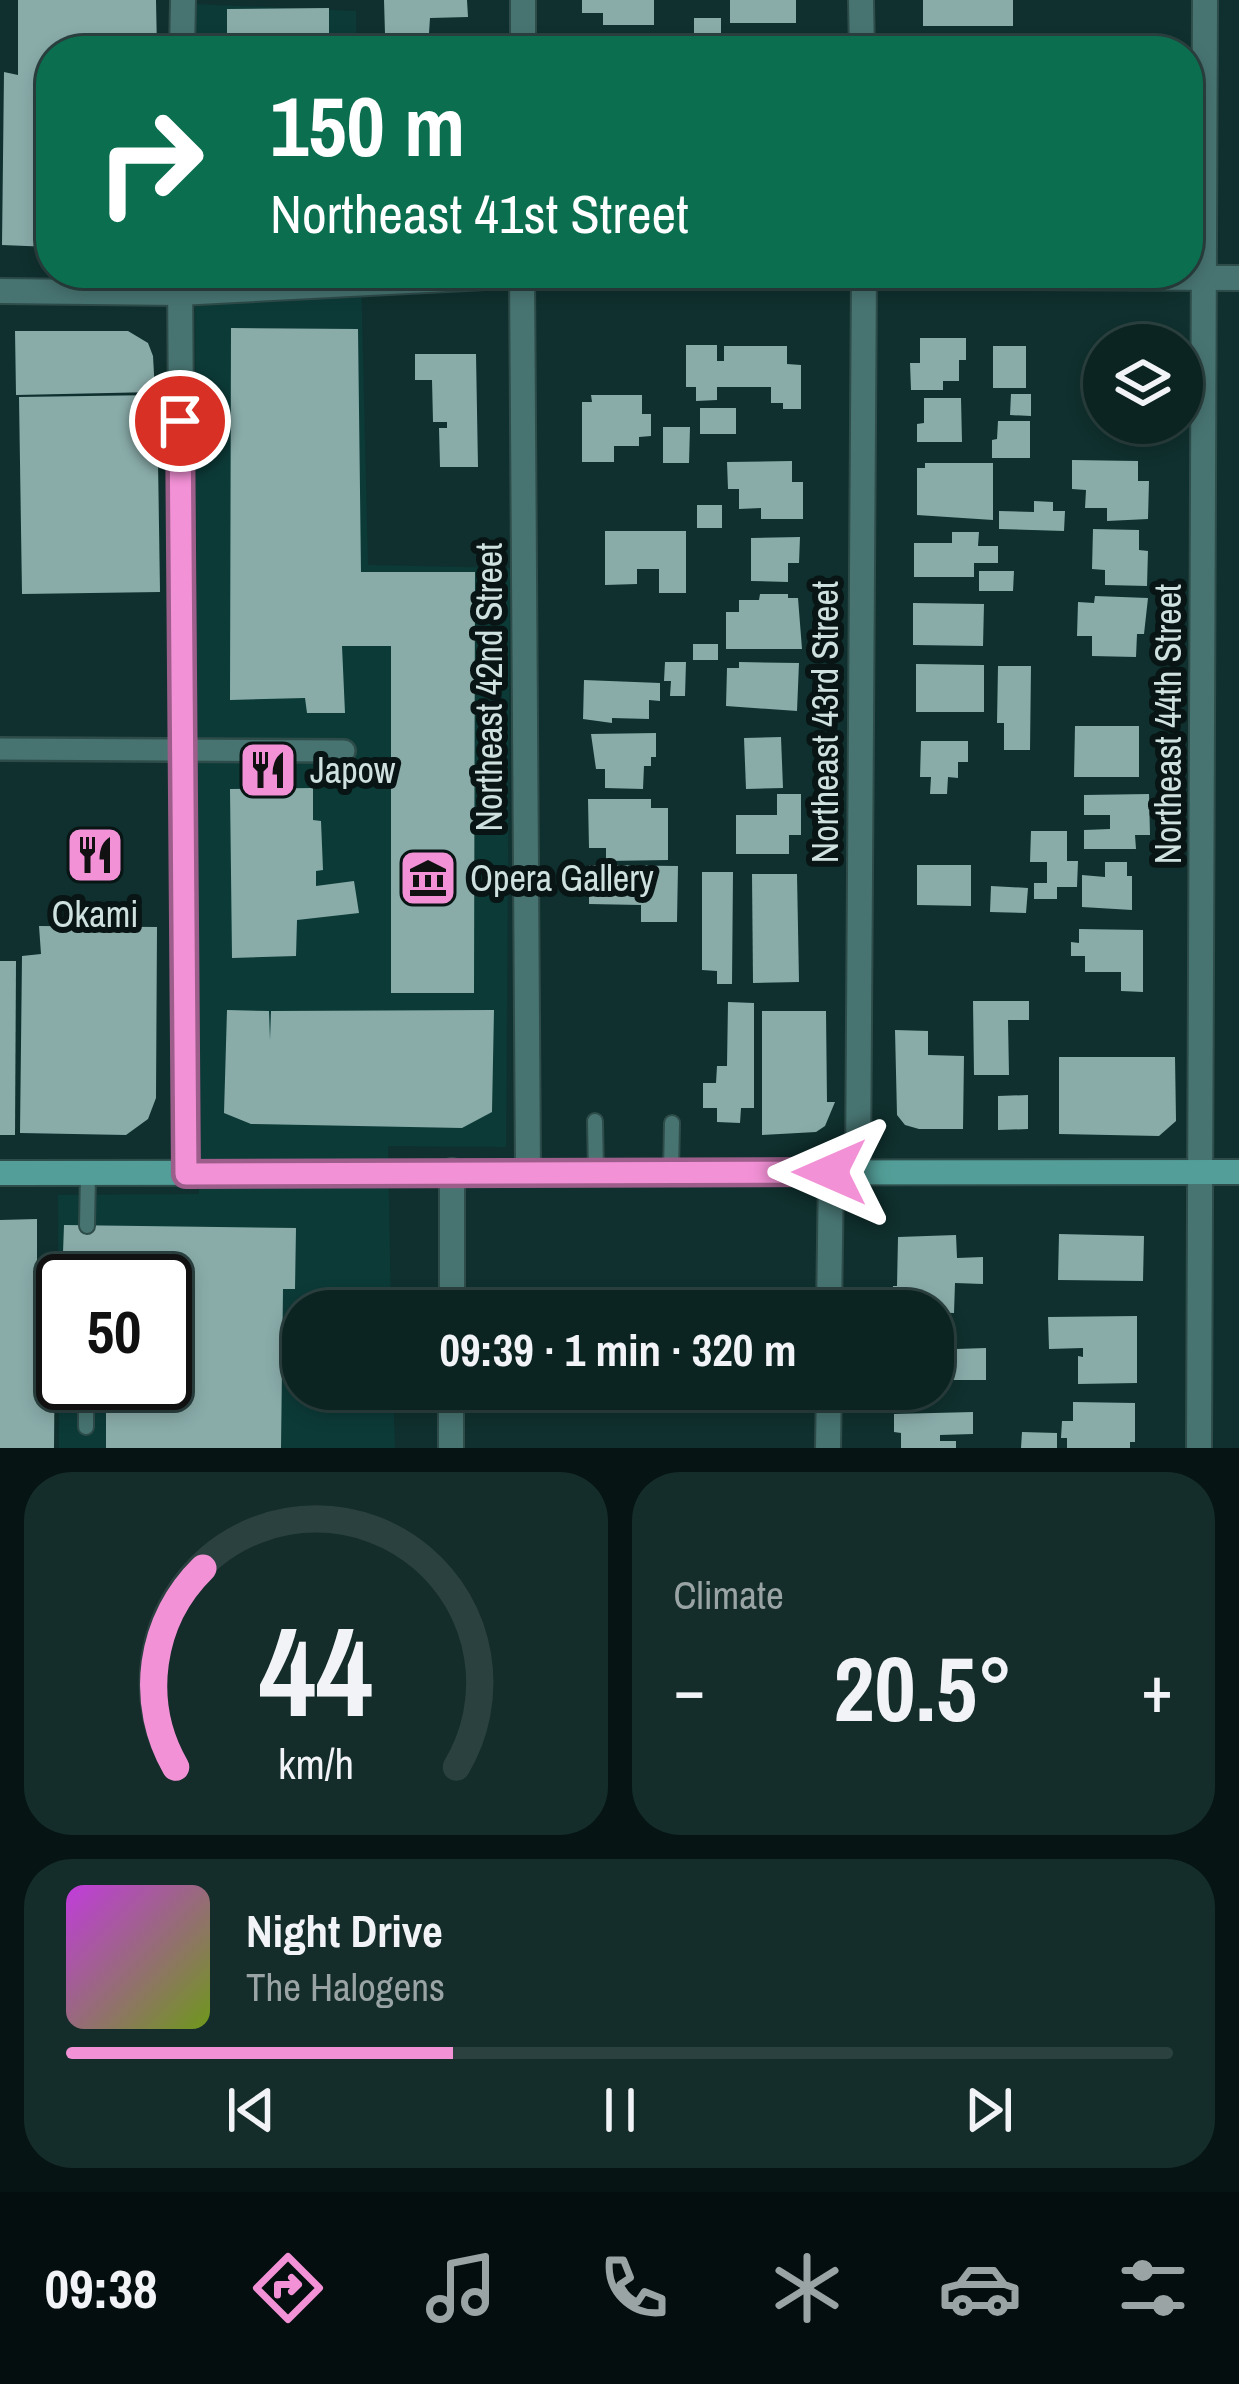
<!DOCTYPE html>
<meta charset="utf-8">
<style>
body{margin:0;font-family:"Archivo Narrow",sans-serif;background:#142c2a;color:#f1f3f6;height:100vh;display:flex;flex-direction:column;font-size:45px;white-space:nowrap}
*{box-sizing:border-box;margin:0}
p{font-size:39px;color:#9aa4a5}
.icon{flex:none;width:66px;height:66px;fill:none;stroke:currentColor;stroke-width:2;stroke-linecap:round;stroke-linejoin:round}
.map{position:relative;height:1448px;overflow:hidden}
.side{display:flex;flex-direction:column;gap:24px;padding:24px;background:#061413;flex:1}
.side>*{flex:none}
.guide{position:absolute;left:36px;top:36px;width:1167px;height:252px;border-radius:48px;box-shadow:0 6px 18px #0003,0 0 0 3px #2b4140;background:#0b6e4f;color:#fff;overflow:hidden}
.fabs{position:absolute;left:1083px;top:324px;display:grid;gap:24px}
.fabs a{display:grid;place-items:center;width:120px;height:120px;border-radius:50%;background:#0b2422;box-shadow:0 6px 18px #0003,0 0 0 3px #2b4140;font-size:60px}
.speed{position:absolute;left:36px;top:1254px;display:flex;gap:24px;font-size:60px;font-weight:700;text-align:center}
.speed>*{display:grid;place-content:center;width:156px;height:156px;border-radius:50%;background:#0b2422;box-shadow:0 6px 18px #0003,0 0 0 3px #2b4140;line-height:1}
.speed .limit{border:6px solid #111;border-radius:18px;background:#fff;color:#111}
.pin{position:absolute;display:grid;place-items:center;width:102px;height:102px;color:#fff;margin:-51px;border:6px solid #fff;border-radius:50%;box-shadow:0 3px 12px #0007}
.me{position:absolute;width:132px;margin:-66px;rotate:270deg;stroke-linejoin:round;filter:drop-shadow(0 0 9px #0008)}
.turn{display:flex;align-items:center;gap:42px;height:252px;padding:0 36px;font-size:54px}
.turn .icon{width:156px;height:156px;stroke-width:2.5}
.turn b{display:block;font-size:84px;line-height:102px}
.big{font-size:90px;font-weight:700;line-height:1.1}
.side .widget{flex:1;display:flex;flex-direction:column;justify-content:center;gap:18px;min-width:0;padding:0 42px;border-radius:48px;background:#142c2a}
.side .dial{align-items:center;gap:0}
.dial svg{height:312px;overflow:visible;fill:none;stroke:#2b4140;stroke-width:7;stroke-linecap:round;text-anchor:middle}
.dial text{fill:#f1f3f6;stroke:none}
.song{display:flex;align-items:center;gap:36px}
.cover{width:144px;height:144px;border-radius:18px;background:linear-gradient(135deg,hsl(290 70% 55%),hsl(80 70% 35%))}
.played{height:12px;border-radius:6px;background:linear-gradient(90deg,#f391d6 35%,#2b4140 35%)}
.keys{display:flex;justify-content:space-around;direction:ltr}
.heat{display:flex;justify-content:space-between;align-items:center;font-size:66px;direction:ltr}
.side .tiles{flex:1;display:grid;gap:24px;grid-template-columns:1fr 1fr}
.widget:last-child{grid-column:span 2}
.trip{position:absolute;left:282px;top:1290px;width:672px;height:120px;border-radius:48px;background:#0b2422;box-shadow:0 6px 18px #0003,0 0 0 3px #2b4140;font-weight:700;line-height:120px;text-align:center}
.tab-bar{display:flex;height:192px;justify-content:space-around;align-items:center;background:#040e0e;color:#9aa4a5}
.tab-bar .icon{width:84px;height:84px}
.tab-bar .selected{color:#f391d6}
.tab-bar b{font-size:54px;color:#f1f3f6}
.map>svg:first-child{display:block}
</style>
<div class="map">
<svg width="1239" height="1448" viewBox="0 0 1239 1448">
<rect width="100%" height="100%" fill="#0f302e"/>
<g fill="#0c3a37" fill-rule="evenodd">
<polygon points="193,4 356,11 356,51 193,51"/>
<path d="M 195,273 L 361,273 L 368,565 L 510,568 L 506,1147 L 388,1146 L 391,1311 L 303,1311 L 303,1389 L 393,1389 L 395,1448 L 59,1448 L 58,1195 L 199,1194 ZM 63,1281 L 165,1281 L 165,1383 L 63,1383 Z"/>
</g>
<g fill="#89aca9">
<polygon points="18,0 156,0 157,51 51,51 51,247 2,245 4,72 18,75"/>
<polygon points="384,0 467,0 468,17 430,18 429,33 385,34"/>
<polygon points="582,0 654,0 654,25 603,25 603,13 582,13"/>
<rect x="730" y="0" width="66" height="23"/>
<rect x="923" y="0" width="90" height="26"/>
<polygon points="329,8 329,51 227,51 227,9"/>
<rect x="694" y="18" width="27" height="15"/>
<rect x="716" y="43" width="85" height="8"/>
<polygon points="231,328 358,329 361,572 475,572 474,993 391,993 391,646 342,646 345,713 307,713 305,698 230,700"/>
<polygon points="15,331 128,331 148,343 153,356 155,392 16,395"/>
<polygon points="920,338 966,338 966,360 959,360 959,381 943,381 943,390 911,390 910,363 920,363"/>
<polygon points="686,345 717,345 717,361 724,361 724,346 787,346 787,364 801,365 801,409 783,409 783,403 771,403 771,387 717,387 717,400 696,401 696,387 686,387"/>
<rect x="993" y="346" width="33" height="42"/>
<polygon points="415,354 476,354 478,467 440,467 439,428 447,428 447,422 433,422 432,380 415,380"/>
<polygon points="1011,394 1031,394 1031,416 1010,415"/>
<polygon points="157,395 160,592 22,594 19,397"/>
<polygon points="591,395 642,395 642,414 651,414 651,436 639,437 639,446 614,446 614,462 582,462 582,402 592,402"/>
<polygon points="924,398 961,398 962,442 917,442 917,424 924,423"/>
<rect x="700" y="408" width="36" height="26"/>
<polygon points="998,421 1030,421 1030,458 992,458 992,440 997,439"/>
<polygon points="663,427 690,427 689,463 663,463"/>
<polygon points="1072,460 1138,461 1138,481 1149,481 1148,519 1107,521 1107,508 1085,508 1086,490 1072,489"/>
<polygon points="792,461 792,482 803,482 803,519 761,519 761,508 739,509 739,489 728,489 727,462"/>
<polygon points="925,463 993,463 993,520 917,515 917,468 925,468"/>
<polygon points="1034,501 1053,502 1053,511 1065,511 1064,531 999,529 999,511 1034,512"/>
<rect x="697" y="505" width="25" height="23"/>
<polygon points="1093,529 1139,530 1139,550 1148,551 1147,586 1105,585 1105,570 1092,569"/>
<polygon points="605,531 686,531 686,593 659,593 659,569 637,569 637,584 605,585"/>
<polygon points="952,532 979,532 978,546 998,546 998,563 974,563 974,577 914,577 914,543 952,543"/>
<polygon points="800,537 799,563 788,563 788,582 751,581 751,538"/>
<polygon points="979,571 1014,571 1013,591 979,591"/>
<polygon points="760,594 788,594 788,598 798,598 802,649 726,649 726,612 739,612 739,600 759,600"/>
<polygon points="1095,596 1148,598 1144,634 1137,634 1136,657 1092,656 1092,636 1077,636 1078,602 1094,603"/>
<polygon points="913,603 984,604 983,646 913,645"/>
<rect x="693" y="644" width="25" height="16"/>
<polygon points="665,662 686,662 685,696 670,696 671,681 664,681"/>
<polygon points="739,662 799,663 797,711 726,706 727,668 739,668"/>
<polygon points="916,664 984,665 984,712 916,712"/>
<polygon points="998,666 1031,666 1030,750 1004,750 1004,723 997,723"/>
<polygon points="584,680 660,683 660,701 649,700 649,719 612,718 612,723 583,719"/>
<polygon points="1075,726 1139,726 1139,777 1074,777"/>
<polygon points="656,733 656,757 651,757 651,766 644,766 643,789 605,788 605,769 596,769 591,734"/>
<polygon points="781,737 783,788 746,789 744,738"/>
<polygon points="921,741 968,741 968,762 958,762 958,778 948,777 947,794 930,794 931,777 920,777"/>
<polygon points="313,788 313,820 321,821 323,870 316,871 316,886 354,881 359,913 297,920 296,956 232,958 230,789"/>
<polygon points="777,794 801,794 801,835 789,835 789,854 736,854 736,815 777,815"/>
<polygon points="1149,794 1150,835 1135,835 1136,849 1084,849 1084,830 1110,829 1110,815 1084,815 1084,795"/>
<polygon points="588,799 651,799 651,808 668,808 668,860 606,861 606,848 589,848"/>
<polygon points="1031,831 1067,831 1067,861 1078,861 1077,887 1057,887 1057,899 1034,899 1034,883 1047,883 1047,862 1030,862"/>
<polygon points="1105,862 1127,862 1127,876 1132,876 1132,910 1082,907 1082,875 1105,877"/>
<polygon points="589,865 678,866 677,922 641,922 641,905 589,904"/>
<polygon points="917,865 971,865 971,906 917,905"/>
<polygon points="702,872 733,872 732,984 717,984 717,971 702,970"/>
<polygon points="752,874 797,874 799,982 753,983"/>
<polygon points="991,886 1028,888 1026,913 990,912"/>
<polygon points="39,926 157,927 156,1098 148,1119 126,1135 20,1133 22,956 41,954"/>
<polygon points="1079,929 1143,930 1143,992 1121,991 1121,972 1085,972 1085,956 1071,956 1071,942 1079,943"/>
<polygon points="0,961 16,961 15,1135 0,1135"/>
<polygon points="973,1001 1029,1001 1029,1020 1008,1020 1009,1075 974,1075"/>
<polygon points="728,1002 754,1003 754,1108 741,1108 740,1123 717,1122 717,1108 703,1108 703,1083 716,1083 717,1066 727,1066"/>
<polygon points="227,1010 269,1011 270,1040 271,1011 494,1010 492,1112 462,1128 251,1124 224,1113"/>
<polygon points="762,1011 826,1011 827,1102 835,1102 825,1126 816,1132 762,1135"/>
<polygon points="895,1030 928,1031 928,1055 964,1056 963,1129 919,1129 905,1125 897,1115"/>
<polygon points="1059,1057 1175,1057 1176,1121 1159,1136 1059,1134"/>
<polygon points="1028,1095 1028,1129 998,1130 998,1096"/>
<polygon points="37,1219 37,1332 55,1334 54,1448 0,1448 0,1220"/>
<polygon points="64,1225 296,1228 295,1289 283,1289 281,1448 106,1448 106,1383 165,1383 165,1281 62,1281"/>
<polygon points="1059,1234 1144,1236 1143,1281 1058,1280"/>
<polygon points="956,1235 957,1258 983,1257 983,1284 955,1283 954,1313 892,1311 893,1286 897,1286 898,1237"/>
<polygon points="1137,1316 1137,1383 1078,1384 1078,1356 1083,1357 1083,1348 1049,1349 1048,1317"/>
<polygon points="933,1326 955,1326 956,1349 986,1348 986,1380 950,1380 950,1363 938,1364 939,1387 933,1387"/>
<polygon points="1073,1402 1135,1403 1135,1442 1130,1442 1130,1448 1067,1448 1067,1438 1061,1438 1062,1421 1073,1421"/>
<polygon points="973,1412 973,1434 940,1435 940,1441 956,1441 956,1448 901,1448 901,1433 894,1432 894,1414"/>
<polygon points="1022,1432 1057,1433 1057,1448 1021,1448"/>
</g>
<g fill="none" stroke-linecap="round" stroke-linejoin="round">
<g stroke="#2e4c4a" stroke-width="18">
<g id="service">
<polyline points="595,1121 596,1172"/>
<polyline points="671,1172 672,1123"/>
<polyline points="87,1226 88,1173"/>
<polyline points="86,1427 86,1383"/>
</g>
</g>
<g stroke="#2e4c4a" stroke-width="26">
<polyline id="pedestrian" points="0,749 344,751"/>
</g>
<g stroke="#2e4c4a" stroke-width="28">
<g id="minor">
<polyline points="861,0 862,51"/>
<polyline points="182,51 183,0"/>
<polyline points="523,51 523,0"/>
<polyline points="180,273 186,1174"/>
<polyline points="522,273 528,1172"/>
<polyline points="0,291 179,293 522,275 1239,278"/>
<polyline points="858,1172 864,273"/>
<polyline points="452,1311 452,1171"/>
<polyline points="829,1311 831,1172"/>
<polyline points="451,1448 451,1389"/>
<polyline points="828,1448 829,1389"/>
<polyline points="1199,1448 1205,0"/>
</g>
</g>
<g stroke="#2e4c4a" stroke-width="28">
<polyline id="secondary" points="0,1173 1239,1172"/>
</g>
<use href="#service" stroke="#477471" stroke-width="14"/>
<use href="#pedestrian" stroke="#477471" stroke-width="21"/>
<use href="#minor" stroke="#477471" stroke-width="24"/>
<use href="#secondary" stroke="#539e98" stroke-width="24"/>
</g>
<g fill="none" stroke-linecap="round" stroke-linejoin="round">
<g stroke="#9e5e8b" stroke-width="30">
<polyline id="route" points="180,421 186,1174 830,1172"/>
</g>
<use href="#route" stroke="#f391d6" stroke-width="21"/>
</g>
<defs>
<g id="restaurant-square" transform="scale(3)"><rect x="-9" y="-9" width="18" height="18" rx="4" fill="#f391d6" stroke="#081514"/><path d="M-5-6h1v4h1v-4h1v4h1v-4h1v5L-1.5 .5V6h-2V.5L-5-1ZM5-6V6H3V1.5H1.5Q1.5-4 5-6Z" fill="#111"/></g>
<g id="museum-square" transform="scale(3)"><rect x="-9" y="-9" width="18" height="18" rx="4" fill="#f391d6" stroke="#081514"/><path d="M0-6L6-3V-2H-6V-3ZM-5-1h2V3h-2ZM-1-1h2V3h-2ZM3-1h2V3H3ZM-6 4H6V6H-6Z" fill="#111"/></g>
</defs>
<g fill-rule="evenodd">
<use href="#restaurant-square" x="268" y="770"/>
<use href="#restaurant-square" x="95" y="855"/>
<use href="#museum-square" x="428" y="878"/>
</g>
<g text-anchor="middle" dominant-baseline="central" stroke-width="12" stroke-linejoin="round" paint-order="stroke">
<g font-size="36" fill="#cfe1df" stroke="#081514">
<text transform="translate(489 687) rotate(-90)">Northeast 42nd Street</text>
<text transform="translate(825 722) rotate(-90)">Northeast 43rd Street</text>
<text transform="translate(1168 724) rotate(-90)">Northeast 44th Street</text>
</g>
<g font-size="36" fill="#cfe1df" stroke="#081514" text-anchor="start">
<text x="310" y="770">Japow</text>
<text x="470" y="878">Opera Gallery</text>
<text x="95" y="914" text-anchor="middle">Okami</text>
</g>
</g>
</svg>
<div class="fabs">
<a><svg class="icon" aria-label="layers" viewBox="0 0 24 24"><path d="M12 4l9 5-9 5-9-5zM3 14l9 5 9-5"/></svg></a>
</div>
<div class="speed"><div class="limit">50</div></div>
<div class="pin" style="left:180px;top:421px;background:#d93025"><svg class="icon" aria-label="arrive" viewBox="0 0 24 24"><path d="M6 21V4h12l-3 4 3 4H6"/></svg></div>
<svg class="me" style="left:830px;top:1172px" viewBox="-20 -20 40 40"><path d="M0-17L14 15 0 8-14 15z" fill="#f391d6" stroke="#fff" stroke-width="4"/></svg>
<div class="trip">09:39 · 1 min · 320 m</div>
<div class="guide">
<div class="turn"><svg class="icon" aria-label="right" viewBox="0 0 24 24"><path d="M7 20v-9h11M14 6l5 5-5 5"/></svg><div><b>150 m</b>Northeast 41st Street</div></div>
</div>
</div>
<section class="side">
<div class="tiles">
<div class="widget dial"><svg viewBox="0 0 100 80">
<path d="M14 69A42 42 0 1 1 86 69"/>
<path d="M14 69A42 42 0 0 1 21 18" stroke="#f391d6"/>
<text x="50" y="56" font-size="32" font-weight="700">44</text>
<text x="50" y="72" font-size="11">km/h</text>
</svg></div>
<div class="widget"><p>Climate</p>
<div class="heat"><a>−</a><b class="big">20.5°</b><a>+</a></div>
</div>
<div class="widget">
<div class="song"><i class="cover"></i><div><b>Night Drive</b><p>The Halogens</p></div></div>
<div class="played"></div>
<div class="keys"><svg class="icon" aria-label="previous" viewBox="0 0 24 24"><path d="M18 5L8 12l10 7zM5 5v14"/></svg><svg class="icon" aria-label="pause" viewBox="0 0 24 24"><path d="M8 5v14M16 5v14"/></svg><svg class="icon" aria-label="next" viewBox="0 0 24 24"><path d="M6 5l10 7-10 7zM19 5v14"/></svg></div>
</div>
</div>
</section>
<nav class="tab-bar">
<b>09:38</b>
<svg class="icon selected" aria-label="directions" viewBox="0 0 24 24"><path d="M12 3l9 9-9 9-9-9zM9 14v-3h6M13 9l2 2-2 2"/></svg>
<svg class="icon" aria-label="music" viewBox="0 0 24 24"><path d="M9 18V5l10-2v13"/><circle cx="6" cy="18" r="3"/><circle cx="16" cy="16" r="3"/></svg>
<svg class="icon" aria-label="phone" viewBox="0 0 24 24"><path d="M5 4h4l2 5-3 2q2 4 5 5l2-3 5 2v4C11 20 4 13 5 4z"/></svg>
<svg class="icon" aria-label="climate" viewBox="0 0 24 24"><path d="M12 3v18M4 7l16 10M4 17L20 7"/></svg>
<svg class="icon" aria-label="car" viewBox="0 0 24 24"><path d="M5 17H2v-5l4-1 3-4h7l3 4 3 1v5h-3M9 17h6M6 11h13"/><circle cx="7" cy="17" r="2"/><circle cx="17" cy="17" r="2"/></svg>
<svg class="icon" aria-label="filters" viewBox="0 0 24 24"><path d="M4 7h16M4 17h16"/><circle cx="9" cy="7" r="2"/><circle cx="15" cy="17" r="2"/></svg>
</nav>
